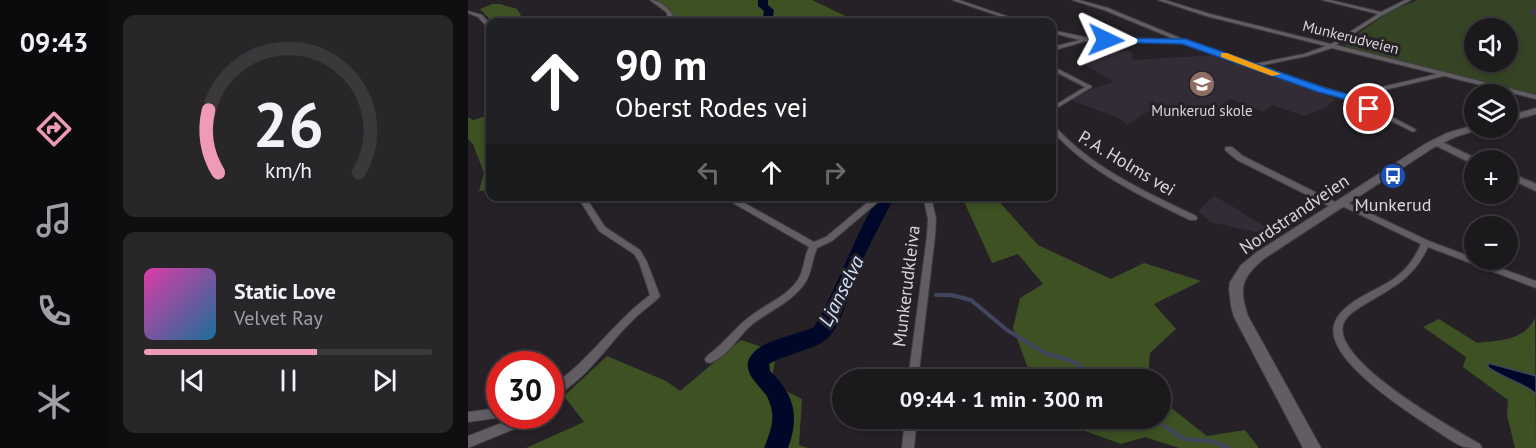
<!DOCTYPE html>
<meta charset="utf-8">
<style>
body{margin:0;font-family:"PT Sans",sans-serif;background:#29262a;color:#f1f3f6;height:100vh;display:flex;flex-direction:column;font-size:22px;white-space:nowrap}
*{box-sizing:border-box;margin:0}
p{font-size:20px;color:#a0a0a4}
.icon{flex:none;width:33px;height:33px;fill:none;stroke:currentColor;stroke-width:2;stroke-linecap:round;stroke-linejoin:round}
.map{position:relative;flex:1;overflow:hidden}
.sheet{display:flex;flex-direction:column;gap:15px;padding:15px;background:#0f0e10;width:360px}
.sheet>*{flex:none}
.hud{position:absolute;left:18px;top:18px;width:570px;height:183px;border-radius:12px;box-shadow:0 3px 9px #0003,0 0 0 2px #3a383b;background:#202124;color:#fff;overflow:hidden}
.controls{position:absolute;left:996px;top:18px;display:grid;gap:12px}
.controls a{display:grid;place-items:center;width:54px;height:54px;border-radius:50%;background:#1c191d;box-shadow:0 3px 9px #0003,0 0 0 2px #3a383b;font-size:30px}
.speed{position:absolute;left:18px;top:351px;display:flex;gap:12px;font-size:30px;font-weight:700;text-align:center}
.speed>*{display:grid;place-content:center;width:78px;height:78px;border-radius:50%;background:#1c191d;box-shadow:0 3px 9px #0003,0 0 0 2px #3a383b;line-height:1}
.speed .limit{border:9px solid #d22;background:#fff;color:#111}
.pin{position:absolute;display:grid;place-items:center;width:51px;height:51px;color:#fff;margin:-26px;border:3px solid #fff;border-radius:50%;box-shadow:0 2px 6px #0007}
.me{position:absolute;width:66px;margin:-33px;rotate:92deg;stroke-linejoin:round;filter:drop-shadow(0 0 4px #0008)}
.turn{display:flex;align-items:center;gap:21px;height:126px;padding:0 30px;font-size:27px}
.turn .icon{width:78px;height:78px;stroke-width:2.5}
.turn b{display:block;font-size:42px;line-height:51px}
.lanes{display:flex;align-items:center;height:57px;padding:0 30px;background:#0003;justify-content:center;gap:30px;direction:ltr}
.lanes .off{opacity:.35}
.sheet .tile{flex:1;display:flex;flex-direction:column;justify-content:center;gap:9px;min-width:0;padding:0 21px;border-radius:12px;background:#29262a}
.sheet .dial{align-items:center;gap:0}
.dial svg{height:156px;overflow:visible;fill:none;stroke:#3a383b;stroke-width:7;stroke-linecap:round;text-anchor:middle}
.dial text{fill:#f1f3f6;stroke:none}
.song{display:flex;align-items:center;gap:18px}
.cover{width:72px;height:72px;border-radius:9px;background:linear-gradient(135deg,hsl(320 70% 55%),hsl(200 70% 35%))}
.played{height:6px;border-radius:3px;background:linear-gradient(90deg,#ef9ab8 60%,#3a383b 60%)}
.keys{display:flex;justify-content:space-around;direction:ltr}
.trip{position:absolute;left:364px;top:369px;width:339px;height:60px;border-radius:30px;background:#1c191d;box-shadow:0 3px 9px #0003,0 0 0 2px #3a383b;font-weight:800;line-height:60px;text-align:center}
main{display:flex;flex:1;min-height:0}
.dock{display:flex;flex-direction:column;width:108px;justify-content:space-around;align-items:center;background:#0b0a0c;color:#a0a0a4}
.dock .icon{width:42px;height:42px}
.dock .active{color:#ef9ab8}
.dock b{font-size:27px;color:#f1f3f6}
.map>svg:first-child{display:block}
</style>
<main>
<nav class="dock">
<b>09:43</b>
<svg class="icon active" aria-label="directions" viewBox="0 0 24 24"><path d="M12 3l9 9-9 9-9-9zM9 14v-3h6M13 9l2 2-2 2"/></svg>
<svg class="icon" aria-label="music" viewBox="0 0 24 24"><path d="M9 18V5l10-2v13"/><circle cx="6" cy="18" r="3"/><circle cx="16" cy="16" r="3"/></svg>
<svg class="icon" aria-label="phone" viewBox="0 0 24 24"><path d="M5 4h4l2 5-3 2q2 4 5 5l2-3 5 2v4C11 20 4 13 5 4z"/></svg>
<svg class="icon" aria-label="climate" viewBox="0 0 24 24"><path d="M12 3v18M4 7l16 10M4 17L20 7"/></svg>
</nav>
<section class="sheet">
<div class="tile dial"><svg viewBox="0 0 100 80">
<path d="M14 69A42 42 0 1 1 86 69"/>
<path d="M14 69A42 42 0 0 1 9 37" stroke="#ef9ab8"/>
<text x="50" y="56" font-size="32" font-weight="700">26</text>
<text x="50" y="72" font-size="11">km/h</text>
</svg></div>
<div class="tile">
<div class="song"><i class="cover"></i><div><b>Static Love</b><p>Velvet Ray</p></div></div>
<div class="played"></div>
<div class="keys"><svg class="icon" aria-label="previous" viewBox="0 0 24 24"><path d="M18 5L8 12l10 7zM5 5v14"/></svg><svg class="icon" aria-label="pause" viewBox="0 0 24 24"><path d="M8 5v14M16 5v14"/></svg><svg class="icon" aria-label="next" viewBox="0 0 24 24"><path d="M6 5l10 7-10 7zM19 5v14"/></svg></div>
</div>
</section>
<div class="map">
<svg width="1068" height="448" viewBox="0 0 1068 448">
<rect width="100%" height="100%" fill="#252127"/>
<g fill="#332c36">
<polygon points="616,50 663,51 665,60 748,55 867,99 858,108 836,116 804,105 796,112 762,99 734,120 693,103 659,125 650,118 603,100 628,87 646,82 617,65 626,60"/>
<polygon points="746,196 769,209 806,233 795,234 742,222 730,211"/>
</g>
<path fill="#364426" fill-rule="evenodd" d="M 950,0 L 1068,0 L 1068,95 L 882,48 L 875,44 L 922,11 ZM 1006,28 L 1040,28 L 1040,62 L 1006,62 Z"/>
<g fill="#3d5123">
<polygon points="188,0 344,0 386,20 213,22"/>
<polygon points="24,4 32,4 49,9 53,15 47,22 24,22 12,9"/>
<polygon points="22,115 22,190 11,191 16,173 5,144 0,139 0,117 5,120"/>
<polygon points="494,197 527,197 570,245 643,279 676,263 733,281 686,304 708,329 682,353 680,379 564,379 545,328 552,298 575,284 550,254 524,263"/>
<path d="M 1067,318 L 1068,448 L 1047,448 L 1039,415 L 1040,400 L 995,367 L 998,357 L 955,327 L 971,319 L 1009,343 C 1032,340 1056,341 1067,318 Z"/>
<polygon points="273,340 309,352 304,376 312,388 334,399 331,445 340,448 58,448 116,422 96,396 139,356 198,381 212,391"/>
<polygon points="693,400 739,436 777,430 791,448 711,448 677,437 653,444 584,419 693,418"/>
</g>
<path fill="#00082a" stroke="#41465e" stroke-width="1.5" d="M 1020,363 L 1068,376 L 1068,394 C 1055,382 1036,379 1020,367 Z"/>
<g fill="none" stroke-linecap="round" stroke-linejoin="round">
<polyline stroke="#41465e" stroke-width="3" points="468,295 488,296"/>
<g stroke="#41465e" stroke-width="4">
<polyline points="468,295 483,295 503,300 539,330 577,353 609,363 623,380"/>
<polyline points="685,418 716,439 743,441 761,448"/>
</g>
<g fill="#00082a" fill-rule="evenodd">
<polygon points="290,0 300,0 300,5 306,10 304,22 294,22 296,11 290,6"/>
<path d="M 411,196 L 423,196 L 425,200 C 411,227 395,255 385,284 C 380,299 372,326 360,338 C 351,348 316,355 301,364 L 302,371 C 326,394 332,416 320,448 L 296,448 C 300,438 306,423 304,412 C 303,407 301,399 298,395 C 288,382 270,368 286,352 C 299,339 329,335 346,327 C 371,285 385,238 411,196 Z"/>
</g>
<g stroke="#3e3c3f" stroke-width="2">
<g id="minor">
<path d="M 182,0 C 192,0 201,8 206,17 L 202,22 L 197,22 L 200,17 L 198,12 Z"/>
<polygon points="484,0 491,0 556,22 549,22"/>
<path d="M 604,0 L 611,0 L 640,8 L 717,40 L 786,64 L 836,54 L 858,46 L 738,16 L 690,0 L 697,0 L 742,14 L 863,44 L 910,14 L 854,0 L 862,0 L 913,12 L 937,0 L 943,0 L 913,16 L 868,45 L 1068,95 L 1068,99 L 976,76 L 886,97 L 947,129 L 948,130 L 945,132 L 878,98 L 818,79 L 713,42 L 618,41 L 584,51 L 584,47 L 612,40 L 584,33 L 584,30 L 621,38 L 706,39 L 636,10 ZM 864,48 L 969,74 L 880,95 L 791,66 L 839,56 Z"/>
<polygon points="0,11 14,15 22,24 22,28 20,28 10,17 0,13"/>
<polygon points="371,20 396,20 399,22 369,22"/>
<polygon points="584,66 623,86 624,87 584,111 584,107 617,87 584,70"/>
<path d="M 584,124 L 586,125 C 622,167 678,192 728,216 L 729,218 L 728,220 L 722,220 C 676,198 616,169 584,130 Z"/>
<path d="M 758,147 L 764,147 L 775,156 L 869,203 L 870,201 L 876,201 L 961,241 L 1006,258 L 1006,260 L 1010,260 L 1068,281 L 1068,288 L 960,247 C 947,275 930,285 904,300 C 896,305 884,311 878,319 C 851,355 988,430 1012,444 L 1014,448 C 1008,448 1001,448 996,447 C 985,443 974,434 964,428 C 940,412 852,357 867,322 C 876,300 910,291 928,277 C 940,268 947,257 953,244 L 872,205 L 871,208 L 865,208 L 769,160 L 758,151 L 757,149 Z"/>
<path d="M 109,196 L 117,196 L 137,227 L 172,250 L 179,262 L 192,296 C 184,305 172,312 164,321 C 138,346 117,383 82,398 L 82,387 C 121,362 145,322 182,295 L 171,262 L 166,254 L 131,231 Z"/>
<path d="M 253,196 L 264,196 L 346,242 L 358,237 L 407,196 L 417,196 L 364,241 L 349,248 C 344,259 344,273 337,283 C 323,304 297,312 279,329 C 268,341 258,357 242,363 L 238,362 L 237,359 C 240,354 246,351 250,347 C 262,336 271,324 284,315 C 300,303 321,295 331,278 C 336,269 336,257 341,247 Z"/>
<polygon points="455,196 463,196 468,219 467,236 450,380 440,380 459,236 460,219"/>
<polygon points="32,408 32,416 36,416 36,417 0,422 0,412"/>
<polygon points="52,416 70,416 68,420 0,448 0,436"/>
<polygon points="437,418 449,418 446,448 434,448"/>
</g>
</g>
<g stroke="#3e3c3f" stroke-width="3">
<g id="tertiary">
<polygon points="968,139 1009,159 1010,160 1006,160 1006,164 1003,163 965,144 965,140"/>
<polygon points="1040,172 1068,184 1068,191 1040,178"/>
</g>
</g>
<g stroke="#3e3c3f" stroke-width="2">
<g id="secondary">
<polygon points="1068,108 1068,114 1040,122 1040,116"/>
<path d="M 1006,125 L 1006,128 L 1012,128 L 1010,130 L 987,137 L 965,148 L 797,258 C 774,277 770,287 780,316 L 853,448 L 835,448 L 766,317 L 763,306 L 761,289 L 762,282 L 773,265 L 789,252 L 957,144 L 979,133 Z"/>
</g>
</g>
<use href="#minor" fill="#615d63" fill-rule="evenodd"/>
<use href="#tertiary" fill="#615d63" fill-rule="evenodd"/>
<use href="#secondary" fill="#615d63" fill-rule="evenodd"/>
</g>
<polygon fill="#4c3156" points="1068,6 1068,15 1063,14"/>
<polygon fill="#1a73e8" stroke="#114b97" stroke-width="1.5" points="638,38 718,39 857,88 883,95 907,109 905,112 898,112 876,99 850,92 714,44 635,42 633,40"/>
<polygon fill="#f59e0b" points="753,53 759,53 813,74 804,76 753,57"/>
<defs>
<g id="school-disc" transform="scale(1.35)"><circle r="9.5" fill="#8d6e63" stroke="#252127"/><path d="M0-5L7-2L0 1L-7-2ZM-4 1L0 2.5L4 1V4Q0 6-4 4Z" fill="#fff"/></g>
<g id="bus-disc" transform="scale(1.35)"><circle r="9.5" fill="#1a4fb4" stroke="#252127"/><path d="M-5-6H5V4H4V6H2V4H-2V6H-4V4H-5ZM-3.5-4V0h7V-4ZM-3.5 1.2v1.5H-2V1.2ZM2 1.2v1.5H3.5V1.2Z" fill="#fff"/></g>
</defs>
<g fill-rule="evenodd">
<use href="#school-disc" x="734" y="84"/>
<use href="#bus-disc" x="925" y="176"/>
</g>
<g text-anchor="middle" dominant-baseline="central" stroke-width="6" stroke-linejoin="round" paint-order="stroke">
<g font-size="15" fill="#d8d6d9" stroke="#252127">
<text transform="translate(883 37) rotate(14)">Munkerudveien</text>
</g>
<g font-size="15" fill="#d8d6d9" stroke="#252127">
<text x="734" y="110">Munkerud skole</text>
</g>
<g font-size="18" fill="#d8d6d9" stroke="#252127">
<text transform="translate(659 163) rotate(31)">P. A. Holms vei</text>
<text transform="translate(826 214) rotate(-34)">Nordstrandveien</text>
<text transform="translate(438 286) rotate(-83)">Munkerudkleiva</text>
</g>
<g font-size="18" fill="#d8d6d9" stroke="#252127">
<text x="925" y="204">Munkerud</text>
</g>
<g font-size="20" font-style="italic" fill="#d1e3fe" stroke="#252127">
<text transform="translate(373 291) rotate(-63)">Ljanselva</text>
</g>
</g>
</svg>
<div class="controls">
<a><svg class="icon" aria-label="sound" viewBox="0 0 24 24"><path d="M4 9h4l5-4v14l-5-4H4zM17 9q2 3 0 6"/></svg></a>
<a><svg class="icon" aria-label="layers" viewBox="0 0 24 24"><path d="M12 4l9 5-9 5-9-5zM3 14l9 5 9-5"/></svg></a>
<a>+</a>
<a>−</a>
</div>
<div class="speed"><div class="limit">30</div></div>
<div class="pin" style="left:901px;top:109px;background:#d93025"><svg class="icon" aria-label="arrive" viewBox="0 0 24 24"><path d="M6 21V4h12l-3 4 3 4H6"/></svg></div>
<svg class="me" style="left:638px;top:40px" viewBox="-20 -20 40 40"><path d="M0-17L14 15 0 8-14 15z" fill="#1a73e8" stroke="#fff" stroke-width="4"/></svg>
<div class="trip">09:44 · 1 min · 300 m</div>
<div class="hud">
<div class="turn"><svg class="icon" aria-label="ahead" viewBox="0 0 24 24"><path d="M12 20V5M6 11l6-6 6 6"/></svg><div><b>90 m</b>Oberst Rodes vei</div></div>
<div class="lanes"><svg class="icon off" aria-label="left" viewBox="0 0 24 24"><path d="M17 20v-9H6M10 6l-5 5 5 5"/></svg><svg class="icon" aria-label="ahead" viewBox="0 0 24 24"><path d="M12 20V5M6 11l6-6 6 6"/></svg><svg class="icon off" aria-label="right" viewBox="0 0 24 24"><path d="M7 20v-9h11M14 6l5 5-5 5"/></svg></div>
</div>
</div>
</main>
